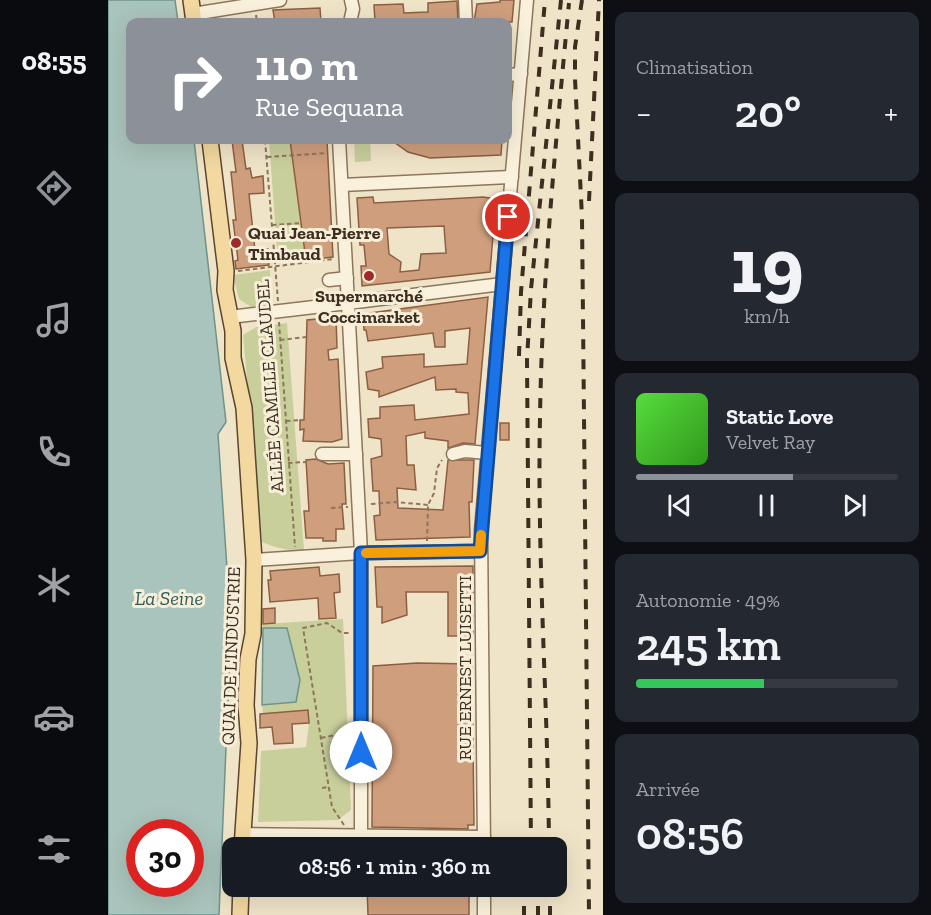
<!DOCTYPE html>
<html lang="fr">
<meta charset="utf-8">
<style>
body{margin:0;font-family:"Zilla Slab",serif;background:#242831;color:#f1f3f6;height:100vh;display:flex;flex-direction:column;font-size:22px;white-space:nowrap}
*{box-sizing:border-box;margin:0}
p{font-size:20px;color:#9ea1a6}
.icon{flex:none;width:33px;height:33px;fill:none;stroke:currentColor;stroke-width:2;stroke-linecap:round;stroke-linejoin:round}
.map{position:relative;flex:1;overflow:hidden}
.side{display:flex;flex-direction:column;gap:12px;padding:12px;background:#0d0f14;width:328px}
.side>*{flex:none}
.hud{position:absolute;left:18px;top:18px;width:386px;height:126px;border-radius:12px;box-shadow:0 6px 24px #0002;background:#8c9099;color:#fff;overflow:hidden}
.speed{position:absolute;left:18px;top:819px;display:flex;gap:12px;font-size:30px;font-weight:700;text-align:center}
.speed>*{display:grid;place-content:center;width:78px;height:78px;border-radius:50%;background:#171b24;box-shadow:0 6px 24px #0002;line-height:1}
.speed .limit{border:9px solid #d22;background:#fff;color:#111}
.pin{position:absolute;display:grid;place-items:center;width:51px;height:51px;color:#fff;margin:-26px;border:3px solid #fff;border-radius:50%;box-shadow:0 2px 6px #0007}
.me{position:absolute;width:66px;margin:-33px;rotate:0deg;stroke-linejoin:round;filter:drop-shadow(0 0 4px #0008)}
.turn{display:flex;align-items:center;gap:21px;height:126px;padding:0 30px;font-size:27px}
.turn .icon{width:78px;height:78px;stroke-width:2.5}
.turn b{display:block;font-size:42px;line-height:51px}
.big{font-size:45px;font-weight:600;line-height:1.1}
.side .tile{flex:1;display:flex;flex-direction:column;justify-content:center;gap:9px;min-width:0;padding:0 21px;border-radius:12px;background:#242831}
.side .dial{align-items:center;gap:0}
.dial b{font-size:78px;line-height:1}
.song{display:flex;align-items:center;gap:18px}
.cover{width:72px;height:72px;border-radius:9px;background:linear-gradient(135deg,hsl(110 70% 55%),hsl(110 70% 35%))}
.played{height:6px;border-radius:3px;background:linear-gradient(90deg,#8c9099 60%,#363941 60%)}
.keys{display:flex;justify-content:space-around;direction:ltr}
.heat{display:flex;justify-content:space-between;align-items:center;font-size:33px;direction:ltr}
.charge{height:9px;border-radius:4px;background:linear-gradient(90deg,#34c759 49%,#363941 0)}
.trip{position:absolute;left:114px;top:837px;width:345px;height:60px;border-radius:12px;background:#171b24;box-shadow:0 6px 24px #0002;font-weight:600;line-height:60px;text-align:center}
main{display:flex;flex:1;min-height:0}
.dock{display:flex;flex-direction:column;width:108px;justify-content:space-around;align-items:center;background:#090b0e;color:#9ea1a6}
.dock .icon{width:42px;height:42px}
.dock .current{color:#8c9099}
.dock b{font-size:27px;color:#f1f3f6}
.map>svg:first-child{display:block}
</style>
<main>
<nav class="dock">
<b>08:55</b>
<svg class="icon current" aria-label="directions" viewBox="0 0 24 24"><path d="M12 3l9 9-9 9-9-9zM9 14v-3h6M13 9l2 2-2 2"/></svg>
<svg class="icon" aria-label="music" viewBox="0 0 24 24"><path d="M9 18V5l10-2v13"/><circle cx="6" cy="18" r="3"/><circle cx="16" cy="16" r="3"/></svg>
<svg class="icon" aria-label="phone" viewBox="0 0 24 24"><path d="M5 4h4l2 5-3 2q2 4 5 5l2-3 5 2v4C11 20 4 13 5 4z"/></svg>
<svg class="icon" aria-label="climate" viewBox="0 0 24 24"><path d="M12 3v18M4 7l16 10M4 17L20 7"/></svg>
<svg class="icon" aria-label="car" viewBox="0 0 24 24"><path d="M5 17H2v-5l4-1 3-4h7l3 4 3 1v5h-3M9 17h6M6 11h13"/><circle cx="7" cy="17" r="2"/><circle cx="17" cy="17" r="2"/></svg>
<svg class="icon" aria-label="filters" viewBox="0 0 24 24"><path d="M4 7h16M4 17h16"/><circle cx="9" cy="7" r="2"/><circle cx="15" cy="17" r="2"/></svg>
</nav>
<div class="map">
<svg width="495" height="915" viewBox="0 0 495 915">
<rect width="100%" height="100%" fill="#f0e4c8"/>
<g fill="#c9cf9b">
<polygon points="161,140 182,140 198,260 170,263"/>
<polygon points="246,140 262,140 263,161 247,162"/>
<polygon points="162,270 164,306 143,307 131,299 125,275"/>
<path d="M 179,323 L 196,550 C 180,551 168,548 154,542 L 135,335 L 148,327 Z"/>
<polygon points="235,619 243,810 230,820 150,822 153,751 198,747 201,723 155,714 154,705 188,702 179,629 155,628 155,624"/>
</g>
<g fill="#a9c4bc" stroke="#6f938a" stroke-width="1.5" fill-rule="evenodd">
<path d="M 0,0 L 67,0 L 70,22 L 22,22 L 22,140 L 86,140 L 118,422 L 110,434 L 123,628 L 111,915 L 0,915 ZM 32,832 L 82,832 L 82,884 L 32,884 Z"/>
<polygon points="155,628 179,628 192,680 188,702 154,705"/>
</g>
<g fill="#cf9f7d" stroke="#8d5f41" stroke-width="1.5" fill-rule="evenodd">
<polygon points="392,0 406,0 404,22 366,22 369,4 392,2"/>
<polygon points="349,1 350,22 267,22 266,5 295,4 296,13 320,12 320,3"/>
<polygon points="212,8 213,22 167,22 165,10"/>
<polygon points="124,140 134,140 138,169 142,168 144,178 155,176 156,193 141,194 147,250 160,249 161,265 128,269 127,261 130,260 125,220 128,220 123,172 128,172"/>
<polygon points="182,140 219,140 225,257 198,260"/>
<polygon points="283,140 394,140 393,155 322,158 300,152"/>
<path d="M 265,197 L 266,203 L 375,197 L 388,199 L 382,272 L 254,286 L 253,266 L 258,266 L 256,245 L 252,245 L 249,198 ZM 336,226 L 338,253 L 313,254 L 311,270 L 292,272 L 293,262 L 281,254 L 279,228 Z"/>
<polygon points="380,297 367,444 355,443 340,448 340,441 317,438 317,432 298,436 299,465 306,465 308,490 289,488 290,508 335,510 340,460 366,460 364,502 361,502 362,537 268,540 266,516 272,515 271,491 265,491 263,459 274,456 273,439 261,437 260,419 272,418 272,407 306,405 307,420 361,414 360,393 348,392 348,389 328,390 327,377 271,397 271,391 260,389 258,372 275,368 274,357 316,354 316,367 359,364 362,328 337,331 337,347 327,347 325,333 260,341 258,330 256,330 255,314"/>
<polygon points="228,317 229,348 220,350 221,360 230,359 234,439 224,442 195,441 196,429 192,430 192,420 196,420 199,320"/>
<rect x="392" y="423" width="9" height="17"/>
<polygon points="208,459 220,464 236,463 238,504 234,504 236,529 228,529 228,541 215,541 215,538 198,538 196,511 201,511 198,460"/>
<polygon points="365,566 365,636 340,636 340,592 298,592 299,615 274,623 274,607 269,607 267,567"/>
<polygon points="211,567 212,576 231,574 232,592 226,593 228,618 211,619 210,598 162,602 160,580 163,580 162,571"/>
<polygon points="167,608 167,623 155,624 155,609"/>
<polygon points="309,663 364,664 366,825 360,825 360,829 264,827 265,666"/>
<polygon points="200,710 201,723 184,724 185,743 166,744 164,727 152,728 152,714"/>
<polygon points="265,844 360,845 360,848 265,848"/>
<polygon points="259,886 361,886 361,915 260,915"/>
</g>
<g fill="none" stroke-linecap="round" stroke-linejoin="round">
<g stroke="#8d765c" stroke-width="15">
<g id="minor">
<polyline points="357,0 358,22"/>
<polyline points="85,14 172,0"/>
<polyline points="242,22 245,9 243,0"/>
<polyline points="399,75 413,74"/>
<polyline points="234,185 404,177"/>
<polyline points="221,280 239,278"/>
<polyline points="122,317 240,303 231,140"/>
<polyline points="214,454 248,454"/>
<polyline points="345,454 357,451 379,453"/>
<polyline points="146,560 253,553 372,551"/>
<polyline points="135,834 376,837"/>
<polyline points="253,837 253,553 240,303 394,284"/>
<polyline points="376,848 373,530 419,0"/>
<polyline points="376,886 376,915"/>
</g>
</g>
<g stroke="#5b4430" stroke-width="18">
<g id="major">
<polyline points="83,0 86,22"/>
<polyline points="102,140 118,271 117,290 125,331 125,358 136,408 146,560 145,634 140,659 138,705 141,743 134,848"/>
<polyline points="132,915 133,886"/>
</g>
</g>
<g stroke="#8d765c" stroke-width="2" stroke-dasharray="4.5 3" stroke-linecap="butt">
<polyline points="148,15 149,22"/>
<polyline points="157,140 170,301"/>
<polyline points="159,157 219,153"/>
<polyline points="164,225 193,223"/>
<polyline points="130,271 226,259"/>
<polyline points="171,322 187,547"/>
<polyline points="172,340 198,337"/>
<polyline points="178,421 196,420"/>
<polyline points="180,463 198,462"/>
<polyline points="263,504 288,502 320,505"/>
<polyline points="223,508 240,507"/>
<polyline points="319,541 320,505 326,493 329,468 334,460"/>
<polyline points="213,738 241,732"/>
<polyline points="214,788 221,787"/>
<polyline points="236,825 224,807 195,628 219,623 234,633 241,633"/>
</g>
<use href="#minor" stroke="#faf1dc" stroke-width="12"/>
<use href="#major" stroke="#f3d9a0" stroke-width="15"/>
<g stroke="#3d2e20" stroke-width="4" stroke-dasharray="10 10" stroke-linecap="butt">
<polyline points="474,0 467,47 467,79 474,217 481,915"/>
<polyline points="481,201 491,0"/>
<polyline points="411,356 413,292 437,0"/>
<polyline points="423,848 419,360 423,289 453,0"/>
<path d="M 441,848 C 440,704 429,561 432,418 C 434,279 448,141 461,3"/>
<polyline points="416,886 416,915"/>
<polyline points="430,886 430,915"/>
<polyline points="442,886 442,915"/>
</g>
</g>
<g fill="none" stroke-linecap="round" stroke-linejoin="round">
<g stroke="#114b97" stroke-width="15">
<polyline id="route" points="253,752 253,553 372,551 400,217"/>
</g>
<use href="#route" stroke="#1a73e8" stroke-width="10"/>
<polyline stroke="#f59e0b" stroke-width="10" points="258,553 372,551 373,535"/>
</g>
<g fill="#9e2a2b" stroke="#f7eed8" stroke-width="2">
<circle cx="128" cy="243" r="6"/>
<circle cx="261" cy="276" r="6"/>
</g>
<g text-anchor="middle" dominant-baseline="central" stroke-width="6" stroke-linejoin="round" paint-order="stroke">
<g font-size="18" font-weight="bold" fill="#3d2e20" stroke="#f7eed8" text-anchor="start">
<text x="140" y="233">Quai Jean-Pierre<tspan x="140" dy="21">Timbaud</tspan></text>
<text x="261" y="296" text-anchor="middle">Supermarché<tspan x="261" dy="21">Coccimarket</tspan></text>
</g>
<g font-size="18" fill="#3d2e20" stroke="#f7eed8">
<text transform="translate(162 386) rotate(-94)">ALLÉE CAMILLE CLAUDEL</text>
<text transform="translate(123 656) rotate(-88)">QUAI DE L'INDUSTRIE</text>
<text transform="translate(357 668) rotate(-90)">RUE ERNEST LUISETTI</text>
</g>
<g font-size="20" font-style="italic" fill="#2f5d5a" stroke="#f7eed8">
<text x="61" y="598">La Seine</text>
</g>
</g>
</svg>
<div class="speed"><div class="limit">30</div></div>
<div class="pin" style="left:400px;top:217px;background:#d93025"><svg class="icon" aria-label="arrive" viewBox="0 0 24 24"><path d="M6 21V4h12l-3 4 3 4H6"/></svg></div>
<svg class="me" style="left:253px;top:752px" viewBox="-20 -20 40 40"><circle r="19" fill="#fff"/><path d="M0-13L10 11 0 6-10 11z" fill="#1a73e8"/></svg>
<div class="trip">08:56 · 1 min · 360 m</div>
<div class="hud">
<div class="turn"><svg class="icon" aria-label="right" viewBox="0 0 24 24"><path d="M7 20v-9h11M14 6l5 5-5 5"/></svg><div><b>110 m</b>Rue Sequana</div></div>
</div>
</div>
<section class="side">
<div class="tile"><p>Climatisation</p>
<div class="heat"><a>−</a><b class="big">20°</b><a>+</a></div>
</div>
<div class="tile dial"><b>19</b><p>km/h</p></div>
<div class="tile">
<div class="song"><i class="cover"></i><div><b>Static Love</b><p>Velvet Ray</p></div></div>
<div class="played"></div>
<div class="keys"><svg class="icon" aria-label="previous" viewBox="0 0 24 24"><path d="M18 5L8 12l10 7zM5 5v14"/></svg><svg class="icon" aria-label="pause" viewBox="0 0 24 24"><path d="M8 5v14M16 5v14"/></svg><svg class="icon" aria-label="next" viewBox="0 0 24 24"><path d="M6 5l10 7-10 7zM19 5v14"/></svg></div>
</div>
<div class="tile"><p>Autonomie · 49%</p><b class="big">245 km</b><div class="charge"></div></div>
<div class="tile"><p>Arrivée</p><b class="big">08:56</b></div>
</section>
</main>
